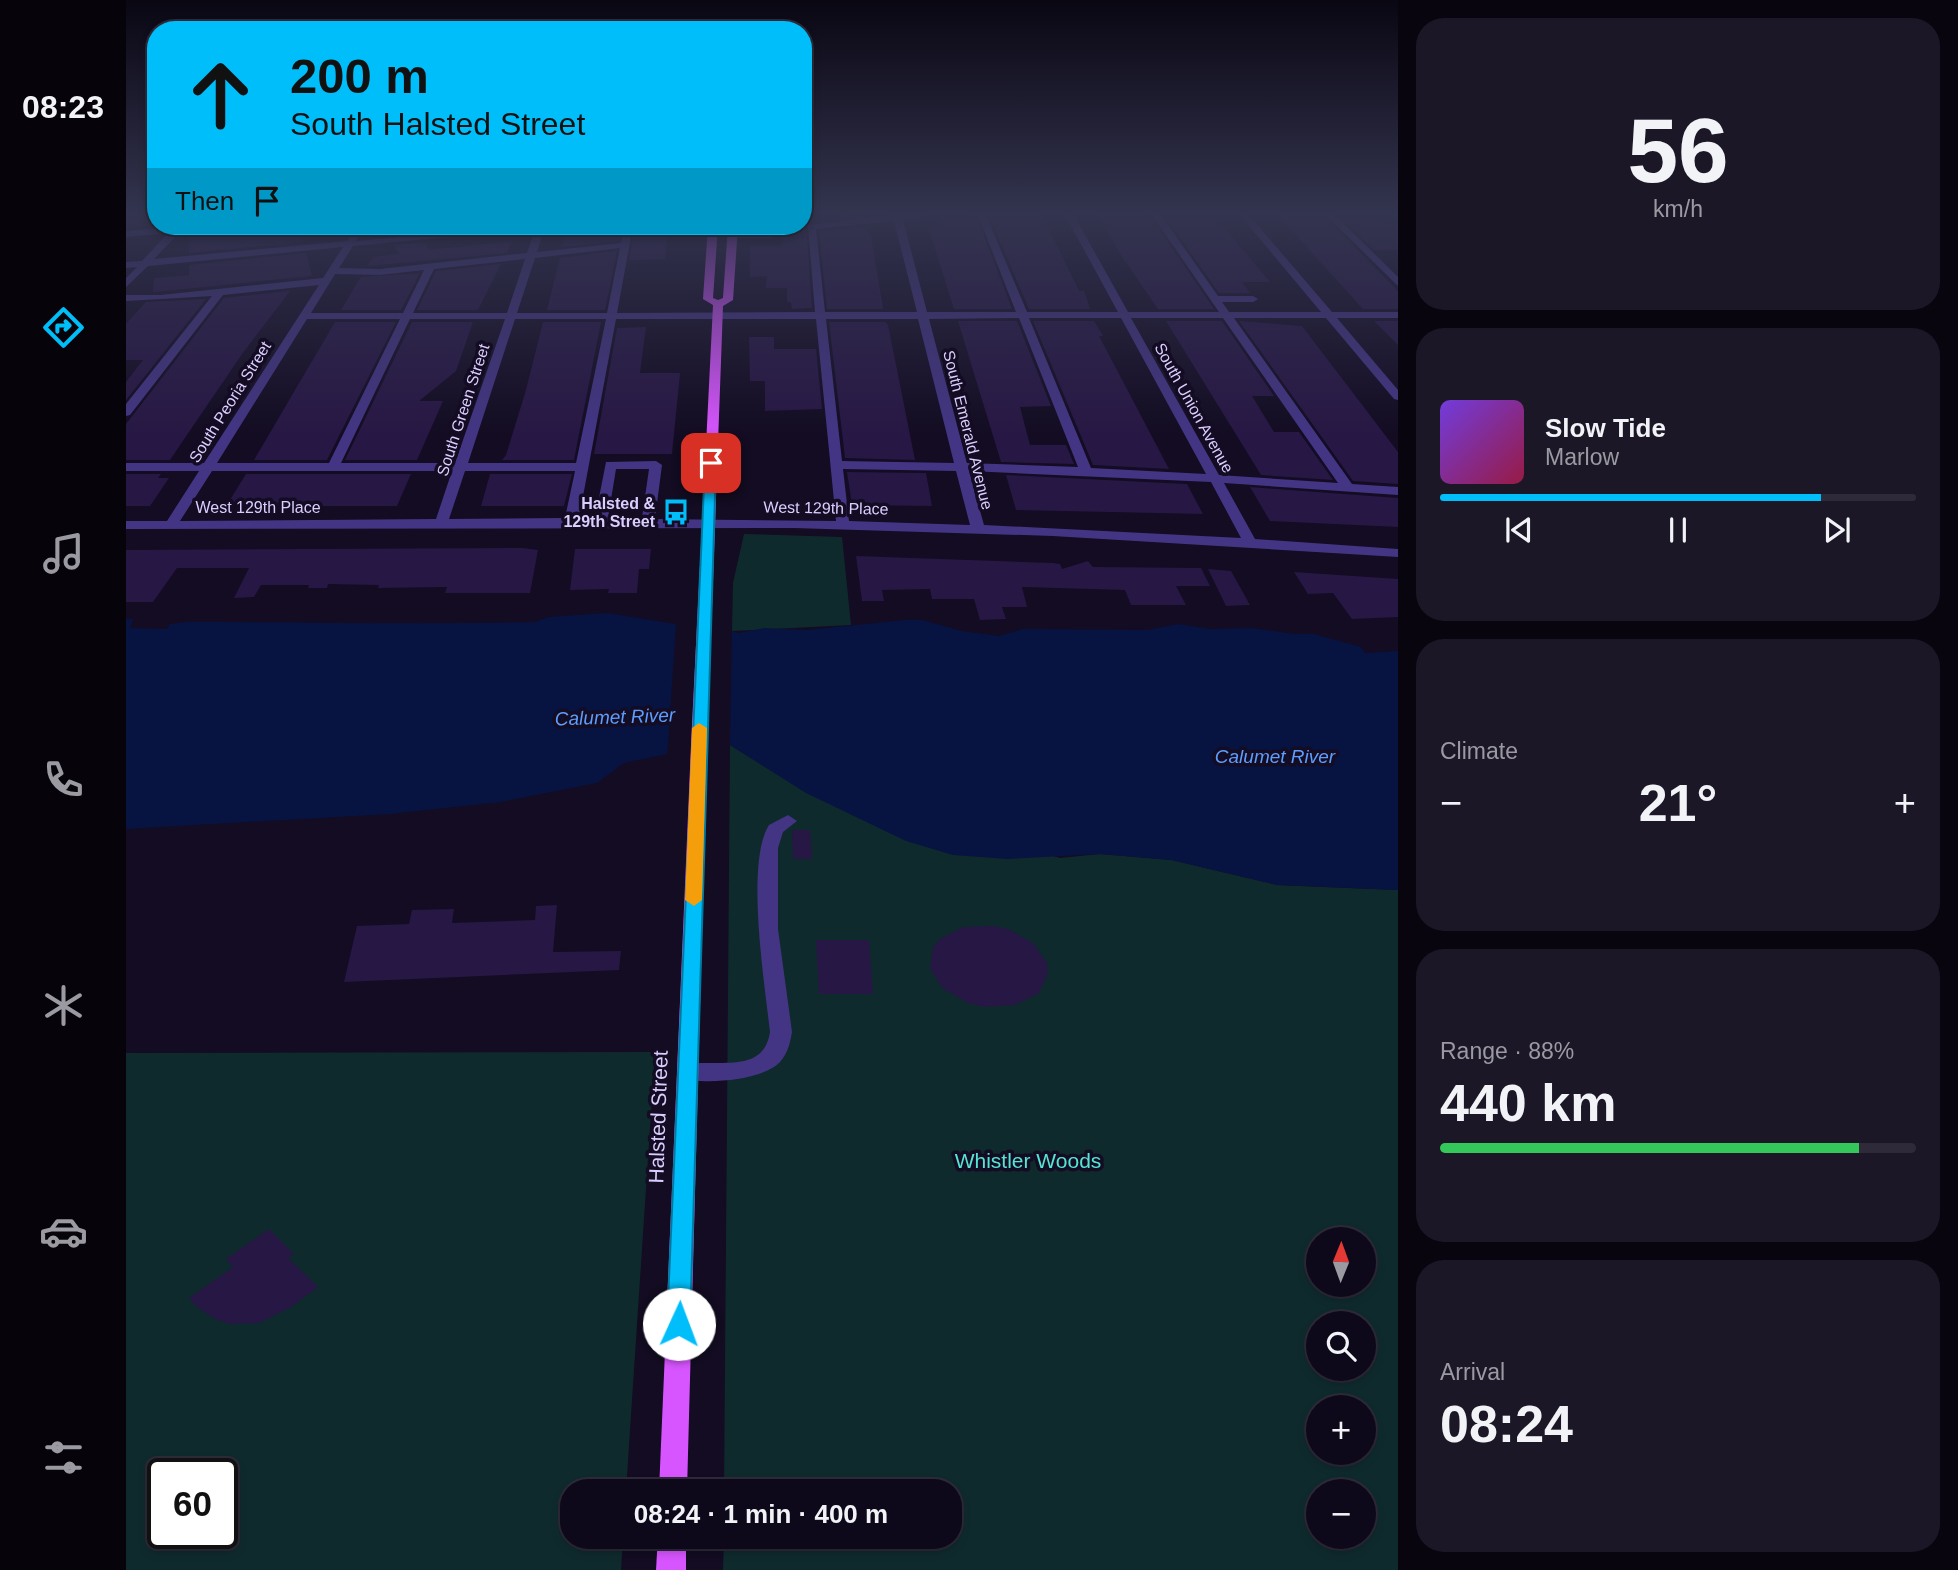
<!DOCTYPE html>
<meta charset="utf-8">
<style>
body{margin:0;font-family:Arial,sans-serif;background:#1c1727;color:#f1f3f6;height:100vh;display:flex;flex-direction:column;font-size:26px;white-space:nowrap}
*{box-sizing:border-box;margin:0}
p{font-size:23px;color:#9b9aa2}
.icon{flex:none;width:38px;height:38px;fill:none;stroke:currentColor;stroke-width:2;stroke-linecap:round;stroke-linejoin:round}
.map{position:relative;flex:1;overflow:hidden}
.details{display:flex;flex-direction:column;gap:18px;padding:18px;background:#08050e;width:560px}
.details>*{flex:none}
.guide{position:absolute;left:21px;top:21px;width:665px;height:214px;border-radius:28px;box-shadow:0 4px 10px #0003,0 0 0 2px #2e2a39;background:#00bef9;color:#111;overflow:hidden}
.needle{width:46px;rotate:1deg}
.controls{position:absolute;left:1180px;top:1227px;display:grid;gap:14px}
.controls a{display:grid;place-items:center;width:70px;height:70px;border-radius:50%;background:#0e091a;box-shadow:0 4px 10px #0003,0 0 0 2px #2e2a39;font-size:35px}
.speed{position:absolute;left:21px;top:1458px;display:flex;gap:14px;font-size:35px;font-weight:700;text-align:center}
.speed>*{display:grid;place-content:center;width:91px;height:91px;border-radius:50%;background:#0e091a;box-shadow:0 4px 10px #0003,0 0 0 2px #2e2a39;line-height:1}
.speed .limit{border:4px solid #111;border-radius:10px;background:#fff;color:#111}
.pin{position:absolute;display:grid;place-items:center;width:60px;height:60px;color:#fff;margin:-30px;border-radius:14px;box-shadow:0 4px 10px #0006}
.me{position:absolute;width:77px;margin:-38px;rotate:2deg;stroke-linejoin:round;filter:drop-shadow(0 0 5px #0008)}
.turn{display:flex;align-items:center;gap:24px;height:147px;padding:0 28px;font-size:32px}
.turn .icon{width:91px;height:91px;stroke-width:2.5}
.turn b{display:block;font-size:49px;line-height:60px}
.then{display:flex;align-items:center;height:66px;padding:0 28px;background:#0003;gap:14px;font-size:26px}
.big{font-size:52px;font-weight:800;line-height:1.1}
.details .card{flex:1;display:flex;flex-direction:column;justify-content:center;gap:10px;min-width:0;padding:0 24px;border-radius:28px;background:#1c1727}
.details .dial{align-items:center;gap:0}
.dial b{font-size:91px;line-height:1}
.song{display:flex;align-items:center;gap:21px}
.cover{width:84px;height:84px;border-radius:10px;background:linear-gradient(135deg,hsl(260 70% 55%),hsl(340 70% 35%))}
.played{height:7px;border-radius:4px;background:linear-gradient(90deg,#00bef9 80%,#2e2a39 80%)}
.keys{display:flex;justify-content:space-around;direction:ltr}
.heat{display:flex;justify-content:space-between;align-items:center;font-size:38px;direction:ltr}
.charge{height:10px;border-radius:5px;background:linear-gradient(90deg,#34c759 88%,#2e2a39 0)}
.trip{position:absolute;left:434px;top:1479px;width:402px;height:70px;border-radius:28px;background:#0e091a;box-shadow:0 4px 10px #0003,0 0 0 2px #2e2a39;font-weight:800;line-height:70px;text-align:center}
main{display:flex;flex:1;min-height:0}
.dock{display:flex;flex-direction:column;width:126px;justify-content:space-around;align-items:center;background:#06040a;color:#9b9aa2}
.dock .icon{width:49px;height:49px}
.dock .on{color:#00bef9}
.dock b{font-size:32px;color:#f1f3f6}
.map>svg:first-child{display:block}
</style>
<main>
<nav class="dock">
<b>08:23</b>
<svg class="icon on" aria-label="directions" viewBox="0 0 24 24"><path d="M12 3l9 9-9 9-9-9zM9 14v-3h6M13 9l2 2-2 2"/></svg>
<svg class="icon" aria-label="music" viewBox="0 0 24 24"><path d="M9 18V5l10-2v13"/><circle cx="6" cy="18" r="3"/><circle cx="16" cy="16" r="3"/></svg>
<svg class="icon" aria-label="phone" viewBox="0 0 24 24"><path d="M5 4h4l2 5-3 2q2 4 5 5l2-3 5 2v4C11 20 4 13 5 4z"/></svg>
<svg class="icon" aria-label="climate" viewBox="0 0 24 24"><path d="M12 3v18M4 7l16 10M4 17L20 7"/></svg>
<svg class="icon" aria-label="car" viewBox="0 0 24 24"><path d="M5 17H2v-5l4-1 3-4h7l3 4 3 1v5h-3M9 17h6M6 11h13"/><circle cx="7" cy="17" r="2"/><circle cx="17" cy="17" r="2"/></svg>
<svg class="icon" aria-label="filters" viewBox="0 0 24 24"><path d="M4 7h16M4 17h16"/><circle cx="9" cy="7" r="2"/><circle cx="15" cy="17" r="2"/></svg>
</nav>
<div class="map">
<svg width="1272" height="1570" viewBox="0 0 1272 1570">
<rect width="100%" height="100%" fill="#130c22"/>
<g fill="#0f2a2d" fill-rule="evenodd">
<polygon points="618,534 716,537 725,625 606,631 607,583"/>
<path d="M 604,745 L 648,772 L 934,858 L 974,854 L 1046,860 L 1151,885 L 1272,890 L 1272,1570 L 597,1570 L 598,1537 L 824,1536 L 824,1491 L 598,1491 ZM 1192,1239 L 1237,1239 L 1237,1284 L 1192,1284 ZM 1192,1323 L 1237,1323 L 1237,1368 L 1192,1368 ZM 1192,1407 L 1237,1407 L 1237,1452 L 1192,1452 ZM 1192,1491 L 1237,1491 L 1237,1536 L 1192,1536 Z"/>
<path d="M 529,1052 L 500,1491 L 446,1491 L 446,1536 L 497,1537 L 495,1570 L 0,1570 L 0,1053 ZM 37,1474 L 96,1474 L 96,1533 L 37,1533 Z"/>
</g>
<path fill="#071441" d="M 481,613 L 550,624 L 606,624 L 606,631 L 613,633 L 638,628 L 681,630 L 779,620 L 796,620 L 836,631 L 873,636 L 897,629 L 1021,630 L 1053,624 L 1084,629 L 1126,628 L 1168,634 L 1188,634 L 1235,647 L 1239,653 L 1272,651 L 1272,890 L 1151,885 L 1045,860 L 974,854 L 881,859 L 827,855 L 780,841 L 680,793 L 604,745 L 542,745 L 541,754 L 498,763 L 471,783 L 375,802 L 264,814 L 0,829 L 0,619 L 7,619 L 4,628 L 41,629 L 44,624 L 61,622 C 177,622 292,625 409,622 L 423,617 Z"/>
<polygon fill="#130c22" points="550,624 606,624 604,745 542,745"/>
<g fill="#271744">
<polygon points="0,215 30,215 30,218 21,226 0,228"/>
<polygon points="721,215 723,217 680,223 686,308 666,309 665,302 661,302 661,288 640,288 641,276 624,277 624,246 656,246 655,226 677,226 677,220"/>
<polygon points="839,215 850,215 886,309 828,309 802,226 813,226 811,217 840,217"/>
<polygon points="863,215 916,215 953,291 958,291 964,309 903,309"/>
<polygon points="973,215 1023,215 1088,309 1032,309 991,249"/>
<polygon points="1038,215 1090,218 1144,282 1116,282 1124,293 1093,293"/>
<polygon points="1152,215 1197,215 1272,291 1272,309 1237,309"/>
<polygon points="1214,216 1256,217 1263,224 1272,224 1272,250 1248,250"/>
<polygon points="118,226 172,226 177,242 63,253 63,234"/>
<polygon points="259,226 292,226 295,232 264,235"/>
<polygon points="509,226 543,226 539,259 503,260"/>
<polygon points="735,227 745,235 757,309 701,309 693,231"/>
<polygon points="496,229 493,241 436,247 439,234"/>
<polygon points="386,241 381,253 241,266 247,257 273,254 268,245 299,242 302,250"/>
<polygon points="491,251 479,310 421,310 434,258"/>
<polygon points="180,253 186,276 27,292 28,278 63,275 63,265"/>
<polygon points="375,264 352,310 291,310 310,271"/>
<polygon points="294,273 275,310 215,310 235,277"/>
<polygon points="164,291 116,354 44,460 0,460 0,424 98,298"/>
<polygon points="80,299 0,400 0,382 17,360 0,360 0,324 20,302"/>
<polygon points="832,321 891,321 925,406 894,407 904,445 940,445 948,464 875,462"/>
<polygon points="907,321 968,321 977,336 973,336 1043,469 967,465"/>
<polygon points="1040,321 1096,321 1148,396 1126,396 1148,432 1173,432 1207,480 1135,475"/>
<polygon points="1113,321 1176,326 1272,452 1272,484 1227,481"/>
<polygon points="1248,321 1272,321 1272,345"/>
<polygon points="209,322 270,322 201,460 128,460"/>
<polygon points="286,322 347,322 330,371 293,401 317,401 291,460 219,460"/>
<polygon points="417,322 475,322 448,460 376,460 380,455 400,390"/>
<polygon points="703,322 759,322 762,325 789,460 719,458"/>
<polygon points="520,327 514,373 554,373 546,454 468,454 491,328"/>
<polygon points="623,337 648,337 648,349 690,349 696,409 639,411 639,381 624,381"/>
<polygon points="721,472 800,473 806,506 726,505"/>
<polygon points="0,474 35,474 32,478 43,478 24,506 0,506"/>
<polygon points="120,474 285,474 271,506 100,506"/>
<polygon points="364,474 446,474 438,506 355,506"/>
<polygon points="880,475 1061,484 1077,514 890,510"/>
<polygon points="1124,487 1272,498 1272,527 1144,521"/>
<polygon points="449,549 525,549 523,569 513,569 511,593 482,593 483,589 444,590"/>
<polygon points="0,550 397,548 412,550 404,593 319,593 321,587 252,588 253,585 202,584 201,588 182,588 183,585 135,585 128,597 108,598 123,568 51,568 27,602 0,602"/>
<polygon points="730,556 927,563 934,564 936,569 962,561 967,567 1075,568 1084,586 1050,586 1060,605 1005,605 999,590 896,587 901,607 876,607 880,619 854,620 848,599 806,599 804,589 756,590 758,601 736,601"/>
<polygon points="1082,569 1105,571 1124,605 1100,606"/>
<polygon points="1168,572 1272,579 1272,617 1226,619 1207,593 1182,594"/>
<polygon points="666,830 684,830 686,859 667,859"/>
<polygon points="431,905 427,952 495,951 493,970 218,982 231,926 283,924 286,910 328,909 326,923 409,920 410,906"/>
<polygon points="867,926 882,929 907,943 921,963 922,973 913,993 889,1005 858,1007 842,1003 816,988 804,968 807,947 814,939 837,927"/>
<polygon points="690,940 743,940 747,994 693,994"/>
<polygon points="143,1229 168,1254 162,1258 192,1287 165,1307 133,1323 105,1324 91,1320 71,1307 63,1298 107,1267 100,1259"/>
</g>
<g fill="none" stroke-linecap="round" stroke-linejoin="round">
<g fill="#433584" fill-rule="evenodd">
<path d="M 767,215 L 807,215 L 777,220 L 801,312 L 890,312 L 852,215 L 860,215 L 901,312 L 992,312 L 939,215 L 948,215 L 1002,312 L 1093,312 L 1026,215 L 1035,215 L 1092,296 L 1127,296 L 1132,299 L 1127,302 L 1096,302 L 1103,312 L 1195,312 L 1114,215 L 1123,215 L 1206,312 L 1272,312 L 1272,318 L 1211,318 L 1272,390 L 1272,400 L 1268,399 L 1200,318 L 1108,318 L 1226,484 L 1272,487 L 1272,495 L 1098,483 L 1129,539 L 1272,549 L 1272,557 L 927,536 L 668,528 L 0,529 L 0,521 L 41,521 L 73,471 L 0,471 L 0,463 L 78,463 L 193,285 L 97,295 L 4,415 L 0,416 L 0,404 L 86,296 L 0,301 L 0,295 L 35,295 L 197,278 L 217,247 L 22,266 L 0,287 L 0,278 L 11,267 L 0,268 L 0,262 L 16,261 L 42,233 L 0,237 L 0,231 L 50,226 L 107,226 L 53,233 L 28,259 L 221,241 L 231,226 L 240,226 L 230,241 L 389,226 L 419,226 L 411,252 L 495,243 L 499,226 L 507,226 L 491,313 L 689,312 L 682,225 ZM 768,221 L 791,312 L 699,312 L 690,229 ZM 409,229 L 401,253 L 254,269 L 213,268 L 227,246 ZM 494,248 L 481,313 L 391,313 L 409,258 ZM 399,259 L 381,313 L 287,313 L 308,269 ZM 298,270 L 277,313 L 185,313 L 209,274 L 254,275 ZM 893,318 L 952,467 L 841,463 L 803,319 ZM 903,318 L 995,318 L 1080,474 L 965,468 ZM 1005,318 L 1097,318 L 1212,483 L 1093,475 ZM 181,319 L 274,319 L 203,463 L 91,463 ZM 284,319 L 379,319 L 329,463 L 215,463 ZM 389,319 L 480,319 L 450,463 L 342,463 ZM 490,319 L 690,319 L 710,521 L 529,519 L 536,465 L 530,461 L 480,462 L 469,518 L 453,518 ZM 700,319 L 792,319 L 828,463 L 716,461 ZM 490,469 L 523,469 L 516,518 L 482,518 ZM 717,469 L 830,471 L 844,525 L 723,521 ZM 86,471 L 326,471 L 310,519 L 54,521 ZM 339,471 L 449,471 L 439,518 L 323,519 ZM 843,471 L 1085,482 L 1115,538 L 858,525 Z"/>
<polygon points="1200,215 1209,215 1272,277 1272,286"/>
<polygon points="607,233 646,232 651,235 646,238 604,238 602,236"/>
<path d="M 662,815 L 671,821 L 657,832 L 652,848 L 652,929 L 666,1032 C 664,1043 662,1053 654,1062 C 636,1081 578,1085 554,1078 L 551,1072 L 554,1066 C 586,1056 637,1078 644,1032 C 639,986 619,863 643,825 Z"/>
</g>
<g fill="#d755ff" fill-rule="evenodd">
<polygon points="582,226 592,226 587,298 592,300 597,298 602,226 612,226 607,300 597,306 581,745 561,1491 533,1491 565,745 587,305 577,299"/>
<polygon points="532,1536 560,1536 560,1570 530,1570"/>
</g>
</g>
<linearGradient id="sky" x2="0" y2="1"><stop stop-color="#0a0713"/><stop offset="0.49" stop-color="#33344f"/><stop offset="1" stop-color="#33344f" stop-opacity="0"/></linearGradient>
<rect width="1272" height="435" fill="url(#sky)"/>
<polygon fill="#00bef9" stroke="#007ca2" stroke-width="2" points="585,459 590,463 564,1324 561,1331 553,1334 544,1331 541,1324 579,463"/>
<polygon fill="#f59e0b" points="573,723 581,728 576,900 568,906 559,900 566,728"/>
<defs>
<g id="bus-bare" transform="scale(2.1)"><path d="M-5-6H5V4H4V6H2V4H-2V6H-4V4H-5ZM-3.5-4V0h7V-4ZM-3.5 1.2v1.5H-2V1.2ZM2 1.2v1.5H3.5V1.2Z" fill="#00bef9" stroke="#130c22" stroke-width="2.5" paint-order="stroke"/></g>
</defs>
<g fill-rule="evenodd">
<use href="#bus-bare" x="550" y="512"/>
</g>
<g text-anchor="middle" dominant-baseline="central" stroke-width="7" stroke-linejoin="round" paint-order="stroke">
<g font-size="16" fill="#daceff" stroke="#130c22">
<text transform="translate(104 402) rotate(-58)">South Peoria Street</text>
<text transform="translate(1068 408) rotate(61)">South Union Avenue</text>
<text transform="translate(337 410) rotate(-72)">South Green Street</text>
<text transform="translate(842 430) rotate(76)">South Emerald Avenue</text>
<text x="132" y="507">West 129th Place</text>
<text transform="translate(700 508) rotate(1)">West 129th Place</text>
</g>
<g font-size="16" font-weight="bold" fill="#daceff" stroke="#130c22" text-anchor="end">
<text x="529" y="503">Halsted &amp;<tspan x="529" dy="18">129th Street</tspan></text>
</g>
<g font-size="19" font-style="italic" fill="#5c9dff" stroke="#130c22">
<text transform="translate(489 717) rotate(-2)">Calumet River</text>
<text x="1149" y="756">Calumet River</text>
</g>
<g font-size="21" fill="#daceff" stroke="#130c22">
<text transform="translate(532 1117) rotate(-88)">Halsted Street</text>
</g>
<g font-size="21" fill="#54e5d5" stroke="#130c22">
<text x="902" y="1160">Whistler Woods</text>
</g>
</g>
</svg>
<div class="controls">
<a><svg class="needle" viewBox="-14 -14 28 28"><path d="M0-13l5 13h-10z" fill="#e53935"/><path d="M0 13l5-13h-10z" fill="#9b9aa2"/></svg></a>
<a><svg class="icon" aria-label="search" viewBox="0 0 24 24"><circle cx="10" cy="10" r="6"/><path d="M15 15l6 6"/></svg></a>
<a>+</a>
<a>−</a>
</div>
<div class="speed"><div class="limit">60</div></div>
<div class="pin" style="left:585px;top:463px;background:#d93025"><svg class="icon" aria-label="arrive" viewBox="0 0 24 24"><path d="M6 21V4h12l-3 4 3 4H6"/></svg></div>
<svg class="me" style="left:553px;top:1324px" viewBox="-20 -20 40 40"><circle r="19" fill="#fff"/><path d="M0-13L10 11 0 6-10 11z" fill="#00bef9"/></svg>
<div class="trip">08:24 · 1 min · 400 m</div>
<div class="guide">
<div class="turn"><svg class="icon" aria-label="ahead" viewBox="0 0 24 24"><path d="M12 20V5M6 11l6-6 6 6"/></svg><div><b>200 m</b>South Halsted Street</div></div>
<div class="then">Then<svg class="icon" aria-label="arrive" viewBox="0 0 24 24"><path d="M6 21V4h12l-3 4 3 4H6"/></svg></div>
</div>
</div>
<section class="details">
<div class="card dial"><b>56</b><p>km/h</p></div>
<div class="card">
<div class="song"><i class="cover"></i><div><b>Slow Tide</b><p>Marlow</p></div></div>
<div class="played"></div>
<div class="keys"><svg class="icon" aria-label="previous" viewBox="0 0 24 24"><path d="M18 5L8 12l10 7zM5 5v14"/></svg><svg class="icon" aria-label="pause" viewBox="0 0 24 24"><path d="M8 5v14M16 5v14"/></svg><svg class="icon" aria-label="next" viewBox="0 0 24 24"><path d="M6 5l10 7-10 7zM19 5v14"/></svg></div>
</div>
<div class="card"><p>Climate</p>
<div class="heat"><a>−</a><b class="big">21°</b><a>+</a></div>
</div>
<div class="card"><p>Range · 88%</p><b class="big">440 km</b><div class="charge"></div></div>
<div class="card"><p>Arrival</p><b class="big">08:24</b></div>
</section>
</main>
